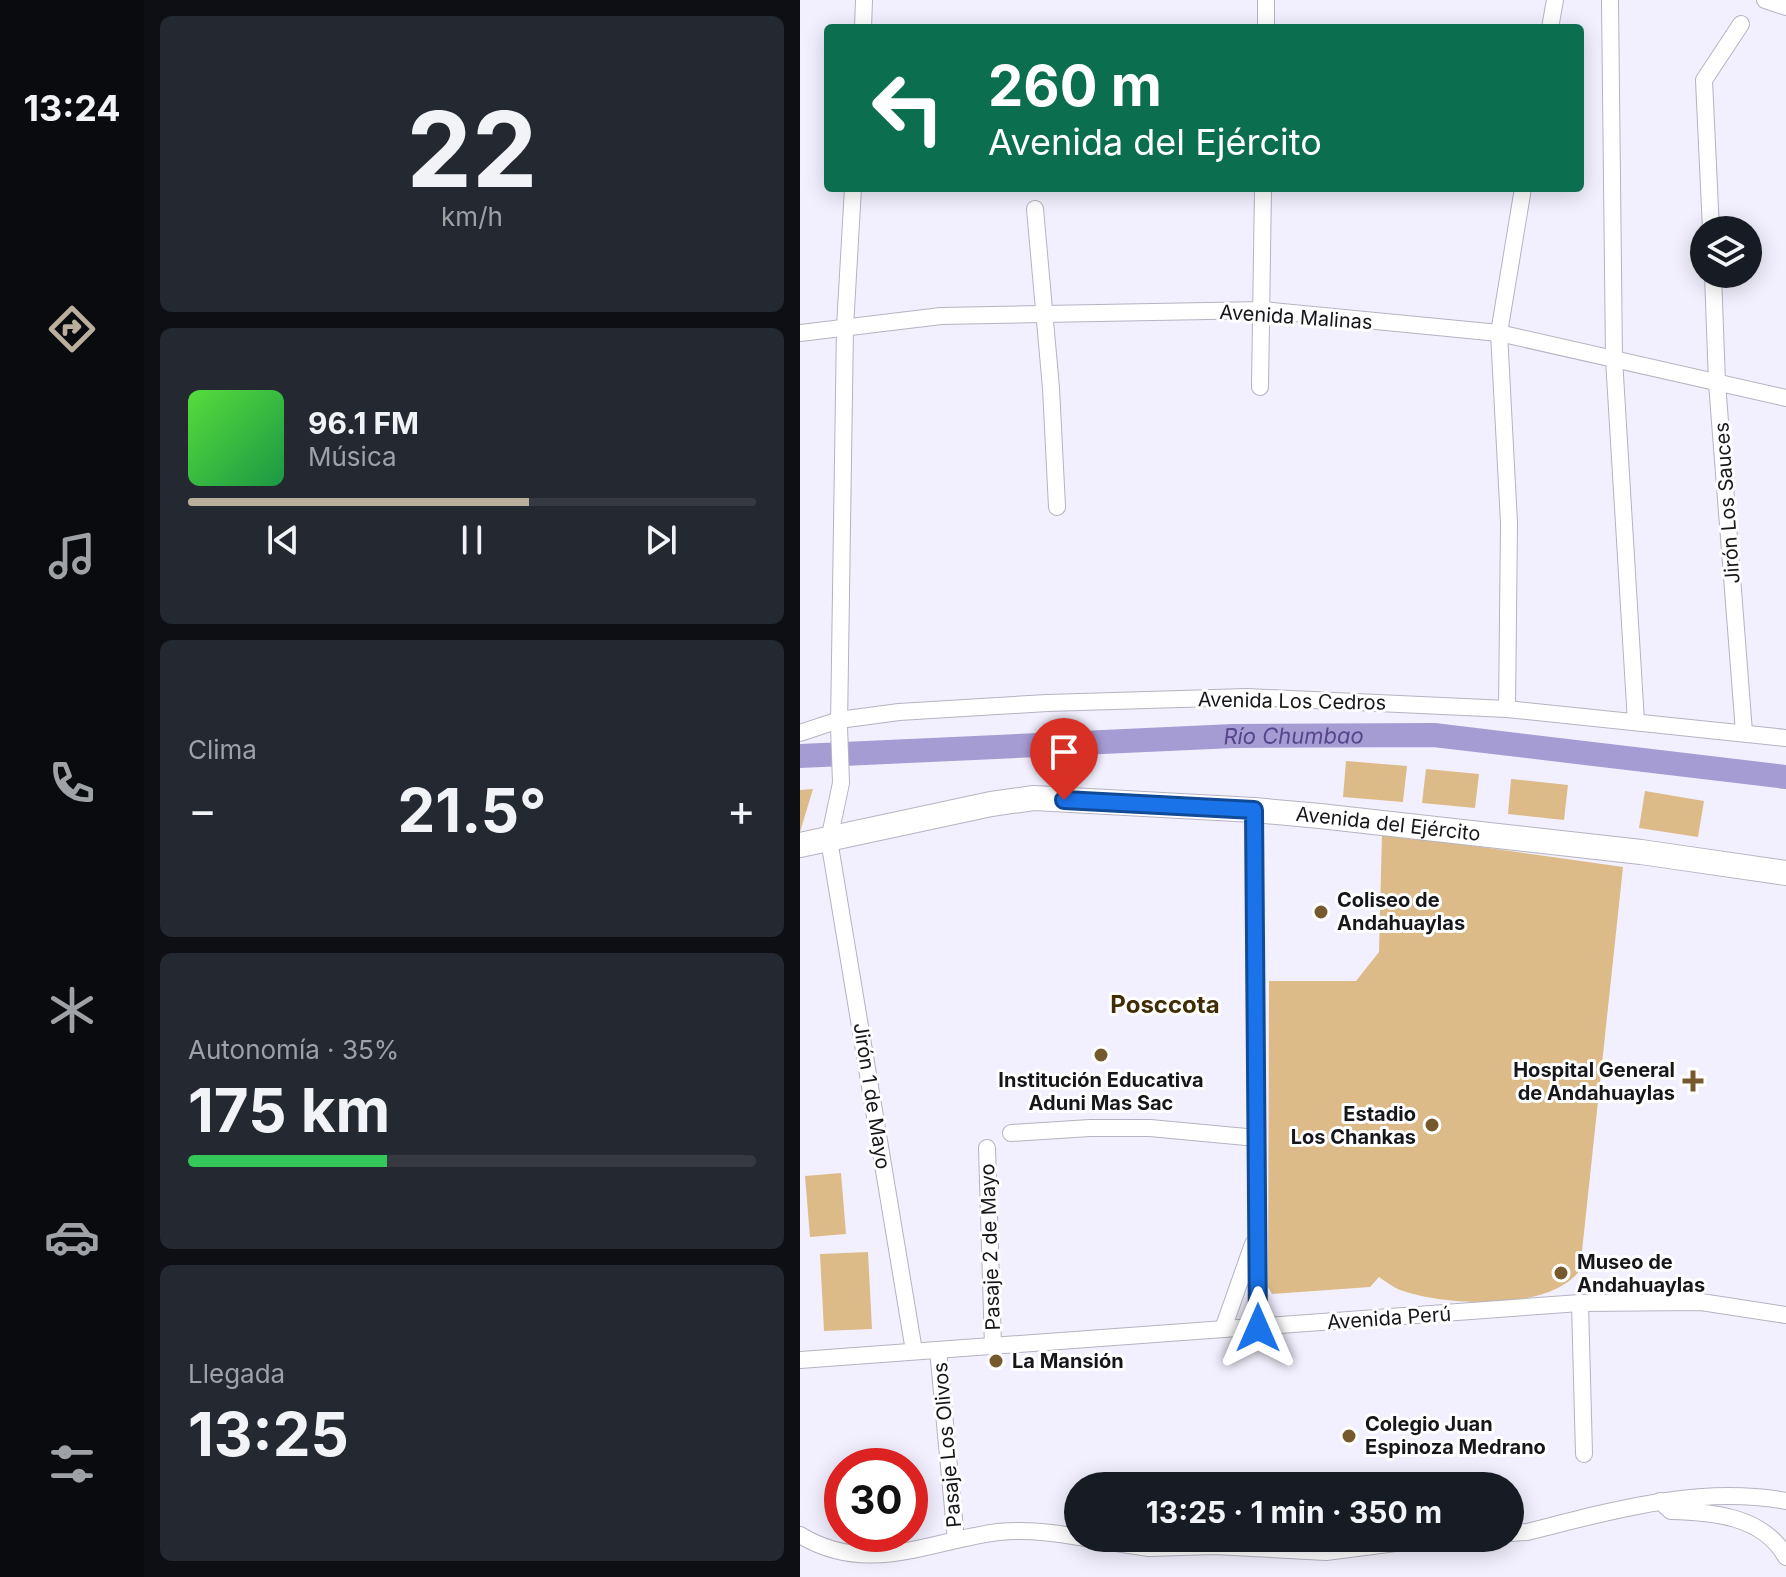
<!DOCTYPE html>
<html lang="es">
<meta charset="utf-8">
<style>
body{margin:0;font-family:Inter,sans-serif;background:#242831;color:#f1f3f6;height:100vh;display:flex;flex-direction:column;font-size:30px;white-space:nowrap}
*{box-sizing:border-box;margin:0}
p{font-size:26px;color:#9ea1a6}
.icon{flex:none;width:44px;height:44px;fill:none;stroke:currentColor;stroke-width:2;stroke-linecap:round;stroke-linejoin:round}
.map{position:relative;flex:1;overflow:hidden}
.sheet{display:flex;flex-direction:column;gap:16px;padding:16px;background:#0d0f14;width:656px}
.sheet>*{flex:none}
.banner{position:absolute;left:24px;top:24px;width:760px;height:168px;border-radius:8px;box-shadow:0 4px 20px #0003;background:#0b6e4f;color:#fff;overflow:hidden}
.fabs{position:absolute;left:890px;top:216px;display:grid;gap:16px}
.fabs a{display:grid;place-items:center;width:72px;height:72px;border-radius:50%;background:#171b24;box-shadow:0 4px 20px #0003;font-size:40px}
.speed{position:absolute;left:24px;top:1448px;display:flex;gap:16px;font-size:40px;font-weight:700;text-align:center}
.speed>*{display:grid;place-content:center;width:104px;height:104px;border-radius:50%;background:#171b24;box-shadow:0 4px 20px #0003;line-height:1}
.speed .limit{border:12px solid #d22;background:#fff;color:#111}
.pin{position:absolute;display:grid;place-items:center;width:68px;height:68px;color:#fff;margin:-82px -34px;border-radius:50% 50% 50% 0;rotate:-45deg;box-shadow:0 0 8px #0007}
.pin .icon{rotate:45deg}
.me{position:absolute;width:88px;margin:-44px;rotate:0deg;stroke-linejoin:round;filter:drop-shadow(0 0 6px #0008)}
.turn{display:flex;align-items:center;gap:28px;height:168px;padding:0 32px;font-size:36px}
.turn .icon{width:104px;height:104px;stroke-width:2.5}
.turn b{display:block;font-size:56px;line-height:68px}
.big{font-size:60px;font-weight:700;line-height:1.1}
.sheet .card{flex:1;display:flex;flex-direction:column;justify-content:center;gap:12px;min-width:0;padding:0 28px;border-radius:12px;background:#242831}
.sheet .dial{align-items:center;gap:0}
.dial b{font-size:104px;line-height:1}
.song{display:flex;align-items:center;gap:24px}
.cover{width:96px;height:96px;border-radius:12px;background:linear-gradient(135deg,hsl(110 70% 55%),hsl(140 70% 35%))}
.played{height:8px;border-radius:4px;background:linear-gradient(90deg,#baae9c 60%,#363941 60%)}
.keys{display:flex;justify-content:space-around;direction:ltr}
.heat{display:flex;justify-content:space-between;align-items:center;font-size:44px;direction:ltr}
.charge{height:12px;border-radius:6px;background:linear-gradient(90deg,#34c759 35%,#363941 0)}
.trip{position:absolute;left:264px;top:1472px;width:460px;height:80px;border-radius:40px;background:#171b24;box-shadow:0 4px 20px #0003;font-weight:700;line-height:80px;text-align:center}
main{display:flex;flex:1;min-height:0}
.menu{display:flex;flex-direction:column;width:144px;justify-content:space-around;align-items:center;background:#090b0e;color:#9ea1a6}
.menu .icon{width:56px;height:56px}
.menu .active{color:#baae9c}
.menu b{font-size:36px;color:#f1f3f6}
.map>svg:first-child{display:block}
</style>
<main>
<nav class="menu">
<b>13:24</b>
<svg class="icon active" aria-label="directions" viewBox="0 0 24 24"><path d="M12 3l9 9-9 9-9-9zM9 14v-3h6M13 9l2 2-2 2"/></svg>
<svg class="icon" aria-label="music" viewBox="0 0 24 24"><path d="M9 18V5l10-2v13"/><circle cx="6" cy="18" r="3"/><circle cx="16" cy="16" r="3"/></svg>
<svg class="icon" aria-label="phone" viewBox="0 0 24 24"><path d="M5 4h4l2 5-3 2q2 4 5 5l2-3 5 2v4C11 20 4 13 5 4z"/></svg>
<svg class="icon" aria-label="climate" viewBox="0 0 24 24"><path d="M12 3v18M4 7l16 10M4 17L20 7"/></svg>
<svg class="icon" aria-label="car" viewBox="0 0 24 24"><path d="M5 17H2v-5l4-1 3-4h7l3 4 3 1v5h-3M9 17h6M6 11h13"/><circle cx="7" cy="17" r="2"/><circle cx="17" cy="17" r="2"/></svg>
<svg class="icon" aria-label="filters" viewBox="0 0 24 24"><path d="M4 7h16M4 17h16"/><circle cx="9" cy="7" r="2"/><circle cx="15" cy="17" r="2"/></svg>
</nav>
<section class="sheet">
<div class="card dial"><b>22</b><p>km/h</p></div>
<div class="card">
<div class="song"><i class="cover"></i><div><b>96.1 FM</b><p>Música</p></div></div>
<div class="played"></div>
<div class="keys"><svg class="icon" aria-label="previous" viewBox="0 0 24 24"><path d="M18 5L8 12l10 7zM5 5v14"/></svg><svg class="icon" aria-label="pause" viewBox="0 0 24 24"><path d="M8 5v14M16 5v14"/></svg><svg class="icon" aria-label="next" viewBox="0 0 24 24"><path d="M6 5l10 7-10 7zM19 5v14"/></svg></div>
</div>
<div class="card"><p>Clima</p>
<div class="heat"><a>−</a><b class="big">21.5°</b><a>+</a></div>
</div>
<div class="card"><p>Autonomía · 35%</p><b class="big">175 km</b><div class="charge"></div></div>
<div class="card"><p>Llegada</p><b class="big">13:25</b></div>
</section>
<div class="map">
<svg width="986" height="1577" viewBox="0 0 986 1577">
<rect width="100%" height="100%" fill="#f2f0fe"/>
<g fill="#dcbb88">
<polygon points="546,761 607,766 603,802 543,797"/>
<polygon points="626,769 679,774 675,808 622,803"/>
<polygon points="711,779 768,785 764,820 708,814"/>
<polygon points="13,789 0,832 0,790"/>
<polygon points="845,791 904,801 898,837 839,828"/>
<path d="M 582,833 L 823,867 L 780,1270 C 750,1312 645,1306 600,1290 C 593,1287 586,1282 579,1277 L 570,1287 L 472,1294 L 468,1287 L 469,981 L 556,981 L 579,952 Z"/>
<polygon points="41,1173 46,1234 10,1237 5,1176"/>
<polygon points="68,1252 72,1329 24,1331 20,1254"/>
</g>
<g fill="none" stroke-linecap="round" stroke-linejoin="round">
<path stroke="#a69cd4" stroke-width="24" id="s1" d="M 0,756 L 433,736 L 634,735 L 986,777"/>
<g stroke="#b5b3c1" stroke-width="18">
<g id="minor">
<polyline points="810,0 814,359 836,722"/>
<polyline points="965,0 986,7"/>
<polyline points="63,28 64,0"/>
<polyline points="466,28 466,0"/>
<polyline points="750,28 755,0"/>
<polyline points="53,188 45,327 39,726 41,783 29,840 114,1351"/>
<polyline points="235,209 251,388 257,507"/>
<polyline points="911,230 904,80 941,24"/>
<polyline points="913,274 917,383 944,732"/>
<polyline points="0,333 141,316 463,310 699,333 986,398"/>
<polyline points="460,387 463,188"/>
<polyline points="707,709 709,523 699,333 723,188"/>
<polyline points="0,733 39,720 99,712 247,703 447,697 707,709 986,738"/>
<polyline points="454,810 458,1328"/>
<polyline points="211,1133 290,1128 350,1128 457,1138"/>
<polyline points="187,1148 193,1346"/>
<polyline points="780,1303 784,1454"/>
<polyline points="423,1329 453,1244"/>
<polyline points="138,1350 156,1540"/>
<polyline points="0,1360 780,1303 901,1302 986,1315"/>
<path d="M 860,1501 L 871,1511 C 913,1512 963,1516 986,1557"/>
<path d="M 710,1533 L 727,1532 C 811,1511 899,1485 986,1501"/>
<path d="M 0,1535 C 67,1576 129,1541 198,1532 C 226,1529 251,1532 278,1537"/>
<polyline points="284,1538 349,1548 414,1546 526,1552 634,1538"/>
</g>
</g>
<g stroke="#b5b3c1" stroke-width="26">
<g id="highway">
<path id="s2" d="M 0,845 L 191,804 L 234,798 L 454,810 L 520,816 L 841,852 L 986,873"/>
</g>
</g>
<use href="#minor" stroke="#fff" stroke-width="16"/>
<use href="#highway" stroke="#fff" stroke-width="24"/>
</g>
<g fill="none" stroke-linecap="round" stroke-linejoin="round">
<g stroke="#114b97" stroke-width="20">
<polyline id="route" points="264,800 454,810 458,1328"/>
</g>
<use href="#route" stroke="#1a73e8" stroke-width="14"/>
</g>
<g fill="#765a2d" stroke="#fff" stroke-width="3">
<circle cx="521" cy="912" r="8"/>
<circle cx="301" cy="1055" r="8"/>
<path d="M889 1069h8v8h8v8h-8v8h-8v-8h-8v-8h8z"/>
<circle cx="632" cy="1125" r="8"/>
<circle cx="761" cy="1273" r="8"/>
<circle cx="196" cy="1361" r="8"/>
<circle cx="549" cy="1436" r="8"/>
</g>
<g text-anchor="middle" dominant-baseline="central" stroke-width="6" stroke-linejoin="round" paint-order="stroke">
<g font-size="20" fill="#16161b" stroke="#fff">
<text transform="translate(496 317) rotate(4)">Avenida Malinas</text>
<text transform="translate(927 503) rotate(-94)">Jirón Los Sauces</text>
<text transform="translate(492 701) rotate(1)">Avenida Los Cedros</text>
<text stroke="none"><textPath href="#s2" startOffset="594">Avenida del Ejército</textPath></text>
<text transform="translate(72 1096) rotate(81)">Jirón 1 de Mayo</text>
<text transform="translate(190 1247) rotate(-92)">Pasaje 2 de Mayo</text>
<text transform="translate(589 1318) rotate(-4)">Avenida Perú</text>
<text transform="translate(147 1445) rotate(-95)">Pasaje Los Olivos</text>
</g>
<g font-size="20" font-weight="bold" fill="#16161b" stroke="#fff" text-anchor="start">
<text x="537" y="900">Coliseo de<tspan x="537" dy="23">Andahuaylas</tspan></text>
<text x="875" y="1070" text-anchor="end">Hospital General<tspan x="875" dy="23">de Andahuaylas</tspan></text>
<text x="301" y="1080" text-anchor="middle">Institución Educativa<tspan x="301" dy="23">Aduni Mas Sac</tspan></text>
<text x="616" y="1114" text-anchor="end">Estadio<tspan x="616" dy="23">Los Chankas</tspan></text>
<text x="777" y="1262">Museo de<tspan x="777" dy="23">Andahuaylas</tspan></text>
<text x="212" y="1361">La Mansión</text>
<text x="565" y="1424">Colegio Juan<tspan x="565" dy="23">Espinoza Medrano</tspan></text>
</g>
<g font-size="22" font-style="italic" fill="#56458a" stroke="#fff">
<text stroke="none"><textPath href="#s1" startOffset="494">Río Chumbao</textPath></text>
</g>
<g font-size="24" font-weight="bold" fill="#412d05" stroke="#fff">
<text x="365" y="1004">Posccota</text>
</g>
</g>
</svg>
<div class="fabs">
<a><svg class="icon" aria-label="layers" viewBox="0 0 24 24"><path d="M12 4l9 5-9 5-9-5zM3 14l9 5 9-5"/></svg></a>
</div>
<div class="speed"><div class="limit">30</div></div>
<div class="pin" style="left:264px;top:800px;background:#d93025"><svg class="icon" aria-label="arrive" viewBox="0 0 24 24"><path d="M6 21V4h12l-3 4 3 4H6"/></svg></div>
<svg class="me" style="left:458px;top:1328px" viewBox="-20 -20 40 40"><path d="M0-17L14 15 0 8-14 15z" fill="#1a73e8" stroke="#fff" stroke-width="4"/></svg>
<div class="trip">13:25 · 1 min · 350 m</div>
<div class="banner">
<div class="turn"><svg class="icon" aria-label="left" viewBox="0 0 24 24"><path d="M17 20v-9H6M10 6l-5 5 5 5"/></svg><div><b>260 m</b>Avenida del Ejército</div></div>
</div>
</div>
</main>
